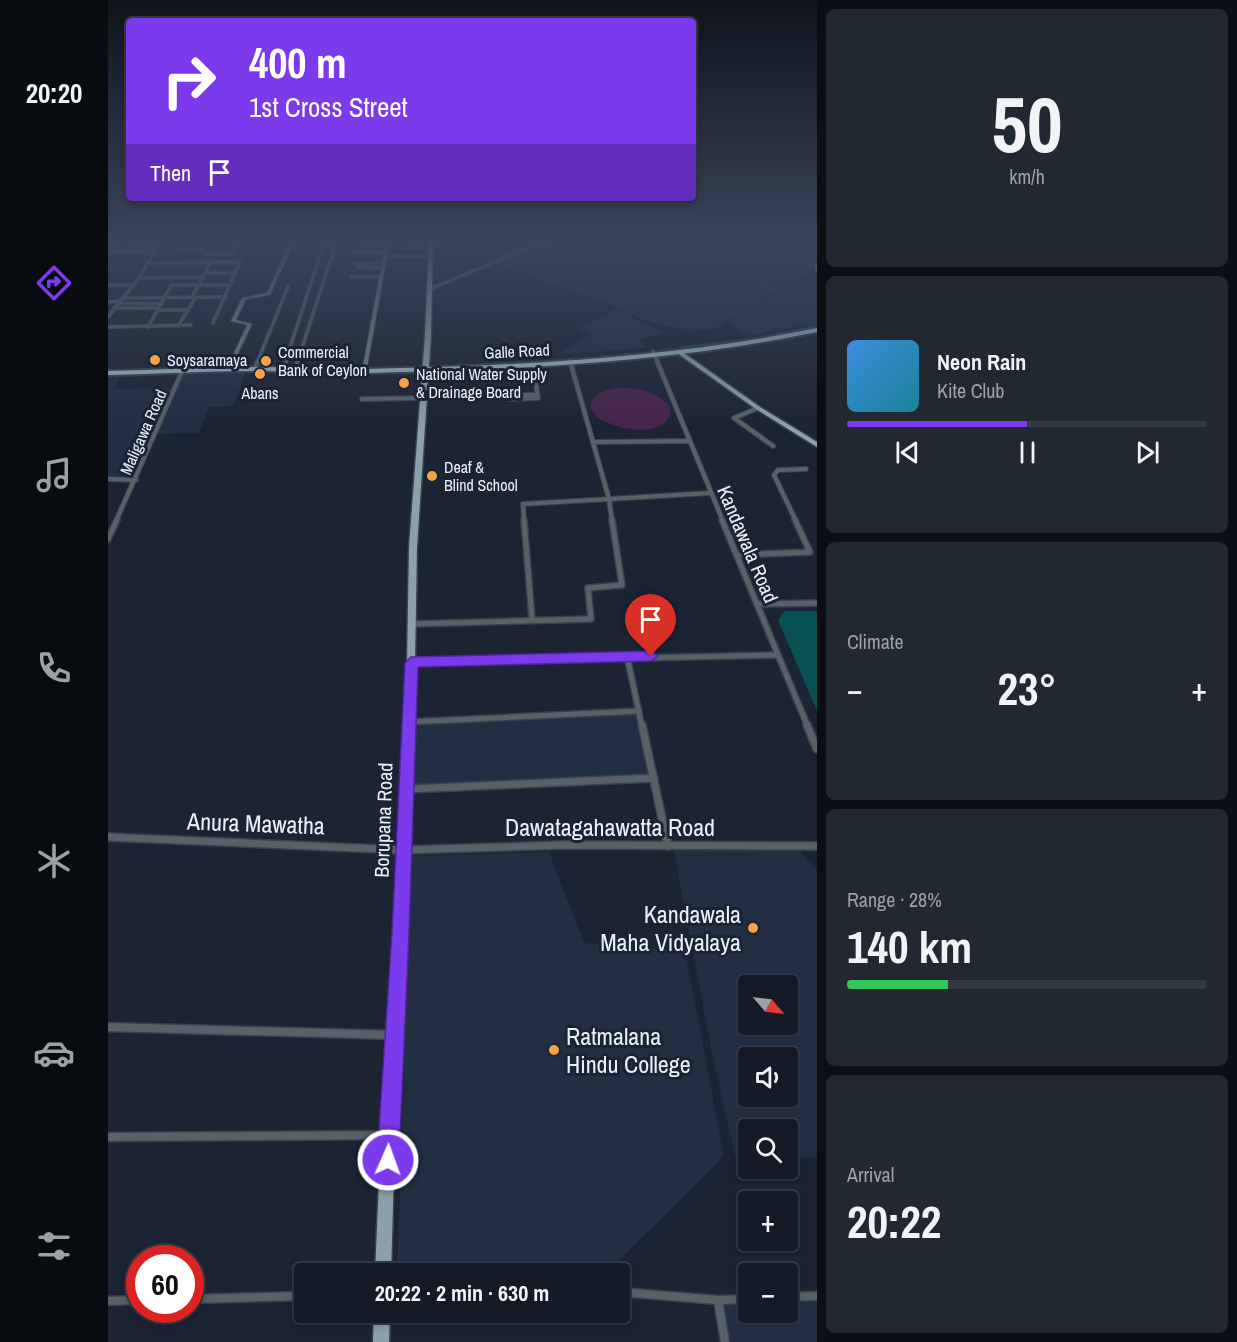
<!DOCTYPE html>
<meta charset="utf-8">
<style>
body{margin:0;font-family:"Archivo Narrow",sans-serif;background:#212832;color:#f1f3f6;height:100vh;display:flex;flex-direction:column;font-size:22px;white-space:nowrap}
*{box-sizing:border-box;margin:0}
p{font-size:20px;color:#9da1a7}
.icon{flex:none;width:33px;height:33px;fill:none;stroke:currentColor;stroke-width:2;stroke-linecap:round;stroke-linejoin:round}
.map{position:relative;flex:1;overflow:hidden}
.drawer{display:flex;flex-direction:column;gap:9px;padding:9px;background:#0b0f15;width:420px}
.drawer>*{flex:none}
.guide{position:absolute;left:18px;top:18px;width:570px;height:183px;border-radius:6px;box-shadow:0 3px 9px #0003,0 0 0 2px #333943;background:#7c3aed;color:#fff;overflow:hidden}
.needle{width:39px;rotate:118deg}
.fabs{position:absolute;left:630px;top:975px;display:grid;gap:12px}
.fabs a{display:grid;place-items:center;width:60px;height:60px;border-radius:6px;background:#141b26;box-shadow:0 3px 9px #0003,0 0 0 2px #333943;font-size:30px}
.speed{position:absolute;left:18px;top:1245px;display:flex;gap:12px;font-size:30px;font-weight:700;text-align:center}
.speed>*{display:grid;place-content:center;width:78px;height:78px;border-radius:50%;background:#141b26;box-shadow:0 3px 9px #0003,0 0 0 2px #333943;line-height:1}
.speed .limit{border:9px solid #d22;background:#fff;color:#111}
.pin{position:absolute;display:grid;place-items:center;width:51px;height:51px;color:#fff;margin:-62px -26px;border-radius:50% 50% 50% 0;rotate:-45deg;box-shadow:0 0 6px #0007}
.pin .icon{rotate:45deg}
.me{position:absolute;width:66px;margin:-33px;rotate:2deg;stroke-linejoin:round;filter:drop-shadow(0 0 4px #0008)}
.turn{display:flex;align-items:center;gap:21px;height:126px;padding:0 24px;font-size:27px}
.turn .icon{width:78px;height:78px;stroke-width:2.5}
.turn b{display:block;font-size:42px;line-height:51px}
.then{display:flex;align-items:center;height:57px;padding:0 24px;background:#0003;gap:12px;font-size:22px}
.big{font-size:45px;font-weight:700;line-height:1.1}
.drawer .card{flex:1;display:flex;flex-direction:column;justify-content:center;gap:9px;min-width:0;padding:0 21px;border-radius:9px;background:#212832}
.drawer .dial{align-items:center;gap:0}
.dial b{font-size:78px;line-height:1}
.song{display:flex;align-items:center;gap:18px}
.cover{width:72px;height:72px;border-radius:9px;background:linear-gradient(135deg,hsl(210 70% 55%),hsl(190 70% 35%))}
.played{height:6px;border-radius:3px;background:linear-gradient(90deg,#7c3aed 50%,#333943 50%)}
.keys{display:flex;justify-content:space-around;direction:ltr}
.heat{display:flex;justify-content:space-between;align-items:center;font-size:33px;direction:ltr}
.charge{height:9px;border-radius:4px;background:linear-gradient(90deg,#34c759 28%,#333943 0)}
.trip{position:absolute;left:186px;top:1263px;width:336px;height:60px;border-radius:6px;background:#141b26;box-shadow:0 3px 9px #0003,0 0 0 2px #333943;font-weight:700;line-height:60px;text-align:center}
main{display:flex;flex:1;min-height:0}
.menu{display:flex;flex-direction:column;width:108px;justify-content:space-around;align-items:center;background:#080b0f;color:#9da1a7}
.menu .icon{width:42px;height:42px}
.menu .selected{color:#7c3aed}
.menu b{font-size:27px;color:#f1f3f6}
.map>svg:first-child{display:block}
</style>
<main>
<nav class="menu">
<b>20:20</b>
<svg class="icon selected" aria-label="directions" viewBox="0 0 24 24"><path d="M12 3l9 9-9 9-9-9zM9 14v-3h6M13 9l2 2-2 2"/></svg>
<svg class="icon" aria-label="music" viewBox="0 0 24 24"><path d="M9 18V5l10-2v13"/><circle cx="6" cy="18" r="3"/><circle cx="16" cy="16" r="3"/></svg>
<svg class="icon" aria-label="phone" viewBox="0 0 24 24"><path d="M5 4h4l2 5-3 2q2 4 5 5l2-3 5 2v4C11 20 4 13 5 4z"/></svg>
<svg class="icon" aria-label="climate" viewBox="0 0 24 24"><path d="M12 3v18M4 7l16 10M4 17L20 7"/></svg>
<svg class="icon" aria-label="car" viewBox="0 0 24 24"><path d="M5 17H2v-5l4-1 3-4h7l3 4 3 1v5h-3M9 17h6M6 11h13"/><circle cx="7" cy="17" r="2"/><circle cx="17" cy="17" r="2"/></svg>
<svg class="icon" aria-label="filters" viewBox="0 0 24 24"><path d="M4 7h16M4 17h16"/><circle cx="9" cy="7" r="2"/><circle cx="15" cy="17" r="2"/></svg>
</nav>
<div class="map">
<svg width="709" height="1342" viewBox="0 0 709 1342">
<rect width="100%" height="100%" fill="#1b2433"/>
<g fill="#222f43" fill-rule="evenodd">
<polygon points="439,240 709,240 709,258 704,269 607,329 583,331 539,322 508,307 386,262"/>
<polygon points="709,280 709,323 641,336 619,323 685,283"/>
<polygon points="507,308 558,334 531,338 537,348 448,355 483,335 469,329"/>
<polygon points="138,371 125,406 101,407 91,433 46,434 76,372"/>
<polygon points="13,374 6,389 63,388 23,476 0,476 0,376"/>
<polygon points="531,711 546,778 298,789 300,722"/>
<path d="M 687,846 L 709,870 L 709,1157 L 680,1158 L 680,1130 L 640,1130 L 640,1159 L 628,1160 L 604,1053 L 565,847 ZM 640,986 L 680,986 L 680,1024 L 640,1024 ZM 640,1058 L 680,1058 L 680,1096 L 640,1096 Z"/>
<polygon points="441,852 476,943 577,951 616,1156 498,1273 289,1273 304,856"/>
<polygon points="709,1301 709,1342 617,1342 610,1304 640,1303 640,1312 680,1312 680,1302"/>
</g>
<path fill="#48254b" d="M 509,388 C 529,388 548,390 562,407 C 567,441 495,433 482,408 C 484,393 496,391 509,388 Z"/>
<polygon fill="#085251" points="677,611 709,611 709,711 670,620"/>
<g fill="none" stroke-linecap="round" stroke-linejoin="round">
<polyline stroke="#085251" stroke-width="1.5" points="574,347 642,339 709,326"/>
<g stroke="#38414f" stroke-width="4.5">
<g id="street-far4">
<polyline points="248,243 279,243"/>
<polyline points="0,246 4,240"/>
<polyline points="299,247 323,247"/>
<polyline points="68,250 95,249 97,254 123,254"/>
<polyline points="0,251 49,251"/>
<polyline points="6,251 14,240"/>
<polyline points="18,251 26,240"/>
<polyline points="32,251 40,240"/>
<polyline points="125,253 129,240"/>
<polyline points="246,253 277,253"/>
<polyline points="277,256 322,257"/>
<polyline points="41,263 132,262 105,323"/>
<polyline points="247,263 276,263"/>
<polyline points="249,267 275,268"/>
<polyline points="98,273 128,273"/>
<polyline points="243,277 273,277"/>
<polyline points="31,278 96,277"/>
<polyline points="0,285 25,285"/>
<polyline points="64,285 123,285"/>
<polyline points="322,289 439,240"/>
<polyline points="84,297 103,262"/>
<polyline points="14,298 118,297"/>
<polyline points="0,302 11,301"/>
<polyline points="10,303 54,304"/>
<polyline points="6,308 51,308"/>
<polyline points="50,310 81,310"/>
<polyline points="0,317 31,278 53,240"/>
<polyline points="70,326 88,297"/>
<polyline points="0,327 83,325"/>
<polyline points="40,327 64,284"/>
<polyline points="545,351 550,363"/>
<polyline points="149,363 180,287"/>
<polyline points="177,363 217,240"/>
<polyline points="189,363 229,240"/>
</g>
</g>
<g stroke="#38414f" stroke-width="6">
<g id="street-far3">
<polyline points="549,361 615,521"/>
<polyline points="425,364 430,398 403,399 405,395 428,395"/>
<polyline points="148,366 150,361"/>
<polyline points="176,366 178,361"/>
<polyline points="187,370 190,361"/>
<polyline points="254,399 315,398"/>
<polyline points="650,408 626,418 665,446"/>
<polyline points="485,442 581,441"/>
<polyline points="0,479 28,480"/>
<polyline points="8,521 76,367"/>
<polyline points="416,521 415,504 501,499 462,361"/>
<polyline points="504,521 501,499 602,493"/>
<polyline points="688,521 666,475 670,470 698,469"/>
</g>
</g>
<g stroke="#38414f" stroke-width="8">
<g id="street-far2">
<polyline points="416,520 424,619"/>
<polyline points="614,520 700,727"/>
<polyline points="0,539 9,520"/>
<polyline points="629,555 702,552 687,520"/>
<polyline points="649,604 709,603"/>
<polyline points="303,624 483,619 480,588 514,585 504,520"/>
<polyline points="519,656 534,727"/>
<polyline points="303,663 670,655"/>
<polyline points="300,722 531,711"/>
</g>
</g>
<g stroke="#38414f" stroke-width="10">
<g id="street-far1">
<polyline points="534,725 560,846"/>
<polyline points="699,725 709,749"/>
<polyline points="299,789 546,778"/>
<polyline points="0,837 295,850 455,845 709,846"/>
</g>
</g>
<g stroke="#38414f" stroke-width="11">
<g id="street">
<polyline points="0,1027 286,1035"/>
<polyline points="0,1137 279,1135"/>
<polyline points="512,1292 610,1300 640,1299"/>
<polyline points="680,1297 709,1296"/>
<polyline points="82,1299 196,1296"/>
<polyline points="610,1300 617,1342"/>
<polyline points="0,1301 32,1300"/>
</g>
</g>
<g stroke="#38414f" stroke-width="2">
<g id="secondary">
<polygon points="183,240 187,240 162,295 138,299 128,320 144,324 124,366 120,367 120,366 139,325 123,321 134,298 159,293"/>
<polygon points="278,240 282,240 259,367 257,368 255,367"/>
<polygon points="709,264 709,271 707,270 707,265"/>
</g>
</g>
<g stroke="#38414f" stroke-width="3">
<g id="primary">
<polygon points="321,240 325,240 323,335 309,547 307,663 299,933 287,1135 283,1274 267,1274 273,1135 287,933 299,663 301,547 317,335"/>
<polygon points="569,351 573,351 652,407 709,442 709,447 648,409 569,353"/>
<polygon points="266,1312 282,1312 281,1342 265,1342"/>
</g>
</g>
<g stroke="#38414f" stroke-width="4">
<path id="highway" d="M 709,328 L 709,332 C 563,362 407,370 258,373 C 221,374 183,371 145,371 C 97,371 48,374 0,375 L 0,371 C 48,370 97,367 145,367 C 183,367 221,370 258,369 C 407,366 563,358 709,328 Z"/>
</g>
<use href="#street-far4" stroke="#586266" stroke-width="3"/>
<use href="#street-far3" stroke="#586266" stroke-width="4"/>
<use href="#street-far2" stroke="#586266" stroke-width="5"/>
<use href="#street-far1" stroke="#586266" stroke-width="7"/>
<use href="#street" stroke="#586266" stroke-width="8"/>
<use href="#secondary" fill="#76858c" fill-rule="evenodd"/>
<use href="#primary" fill="#8ca0a9" fill-rule="evenodd"/>
<use href="#highway" fill="#a0b9c4" fill-rule="evenodd"/>
</g>
<linearGradient id="sky" x2="0" y2="1"><stop stop-color="#0f141c"/><stop offset="0.56" stop-color="#39455b"/><stop offset="1" stop-color="#39455b" stop-opacity="0"/></linearGradient>
<rect width="709" height="428" fill="url(#sky)"/>
<polygon fill="#7c3aed" stroke="#51269a" stroke-width="1.5" points="543,651 550,656 543,661 310,667 301,933 291,1160 287,1167 280,1170 272,1167 269,1160 284,933 297,663 303,657"/>
<g fill="#f9a04c" stroke="#1b2433" stroke-width="2">
<circle cx="47" cy="360" r="6"/>
<circle cx="158" cy="361" r="6"/>
<circle cx="152" cy="374" r="6"/>
<circle cx="296" cy="383" r="6"/>
<circle cx="324" cy="476" r="6"/>
<circle cx="645" cy="928" r="6"/>
<circle cx="446" cy="1050" r="6"/>
</g>
<g text-anchor="middle" dominant-baseline="central" stroke-width="6" stroke-linejoin="round" paint-order="stroke">
<g font-size="16" fill="#eaf1fb" stroke="#1b2433">
<text transform="translate(409 351) rotate(-3)">Galle Road</text>
<text transform="translate(35 432) rotate(-66)">Maligawa Road</text>
</g>
<g font-size="16" fill="#eaf1fb" stroke="#1b2433" text-anchor="start">
<text x="170" y="352">Commercial<tspan x="170" dy="18">Bank of Ceylon</tspan></text>
<text x="59" y="360">Soysaramaya</text>
<text x="308" y="374">National Water Supply<tspan x="308" dy="18">&amp; Drainage Board</tspan></text>
<text x="152" y="393" text-anchor="middle">Abans</text>
<text x="336" y="467">Deaf &amp;<tspan x="336" dy="18">Blind School</tspan></text>
</g>
<g font-size="20" fill="#eaf1fb" stroke="#1b2433">
<text transform="translate(640 544) rotate(67)">Kandawala Road</text>
<text transform="translate(275 820) rotate(-88)">Borupana Road</text>
</g>
<g font-size="24" fill="#eaf1fb" stroke="#1b2433">
<text transform="translate(148 823) rotate(2)">Anura Mawatha</text>
<text x="502" y="827">Dawatagahawatta Road</text>
</g>
<g font-size="24" fill="#eaf1fb" stroke="#1b2433" text-anchor="end">
<text x="633" y="914">Kandawala<tspan x="633" dy="28">Maha Vidyalaya</tspan></text>
<text x="458" y="1036" text-anchor="start">Ratmalana<tspan x="458" dy="28">Hindu College</tspan></text>
</g>
</g>
</svg>
<div class="fabs">
<a><svg class="needle" viewBox="-14 -14 28 28"><path d="M0-13l5 13h-10z" fill="#e53935"/><path d="M0 13l5-13h-10z" fill="#9da1a7"/></svg></a>
<a><svg class="icon" aria-label="sound" viewBox="0 0 24 24"><path d="M4 9h4l5-4v14l-5-4H4zM17 9q2 3 0 6"/></svg></a>
<a><svg class="icon" aria-label="search" viewBox="0 0 24 24"><circle cx="10" cy="10" r="6"/><path d="M15 15l6 6"/></svg></a>
<a>+</a>
<a>−</a>
</div>
<div class="speed"><div class="limit">60</div></div>
<div class="pin" style="left:543px;top:656px;background:#d93025"><svg class="icon" aria-label="arrive" viewBox="0 0 24 24"><path d="M6 21V4h12l-3 4 3 4H6"/></svg></div>
<svg class="me" style="left:280px;top:1160px" viewBox="-20 -20 40 40"><circle r="17" fill="#7c3aed" stroke="#fff" stroke-width="3"/><path d="M0-11L8 9 0 5-8 9z" fill="#fff"/></svg>
<div class="trip">20:22 · 2 min · 630 m</div>
<div class="guide">
<div class="turn"><svg class="icon" aria-label="right" viewBox="0 0 24 24"><path d="M7 20v-9h11M14 6l5 5-5 5"/></svg><div><b>400 m</b>1st Cross Street</div></div>
<div class="then">Then<svg class="icon" aria-label="arrive" viewBox="0 0 24 24"><path d="M6 21V4h12l-3 4 3 4H6"/></svg></div>
</div>
</div>
<section class="drawer">
<div class="card dial"><b>50</b><p>km/h</p></div>
<div class="card">
<div class="song"><i class="cover"></i><div><b>Neon Rain</b><p>Kite Club</p></div></div>
<div class="played"></div>
<div class="keys"><svg class="icon" aria-label="previous" viewBox="0 0 24 24"><path d="M18 5L8 12l10 7zM5 5v14"/></svg><svg class="icon" aria-label="pause" viewBox="0 0 24 24"><path d="M8 5v14M16 5v14"/></svg><svg class="icon" aria-label="next" viewBox="0 0 24 24"><path d="M6 5l10 7-10 7zM19 5v14"/></svg></div>
</div>
<div class="card"><p>Climate</p>
<div class="heat"><a>−</a><b class="big">23°</b><a>+</a></div>
</div>
<div class="card"><p>Range · 28%</p><b class="big">140 km</b><div class="charge"></div></div>
<div class="card"><p>Arrival</p><b class="big">20:22</b></div>
</section>
</main>
